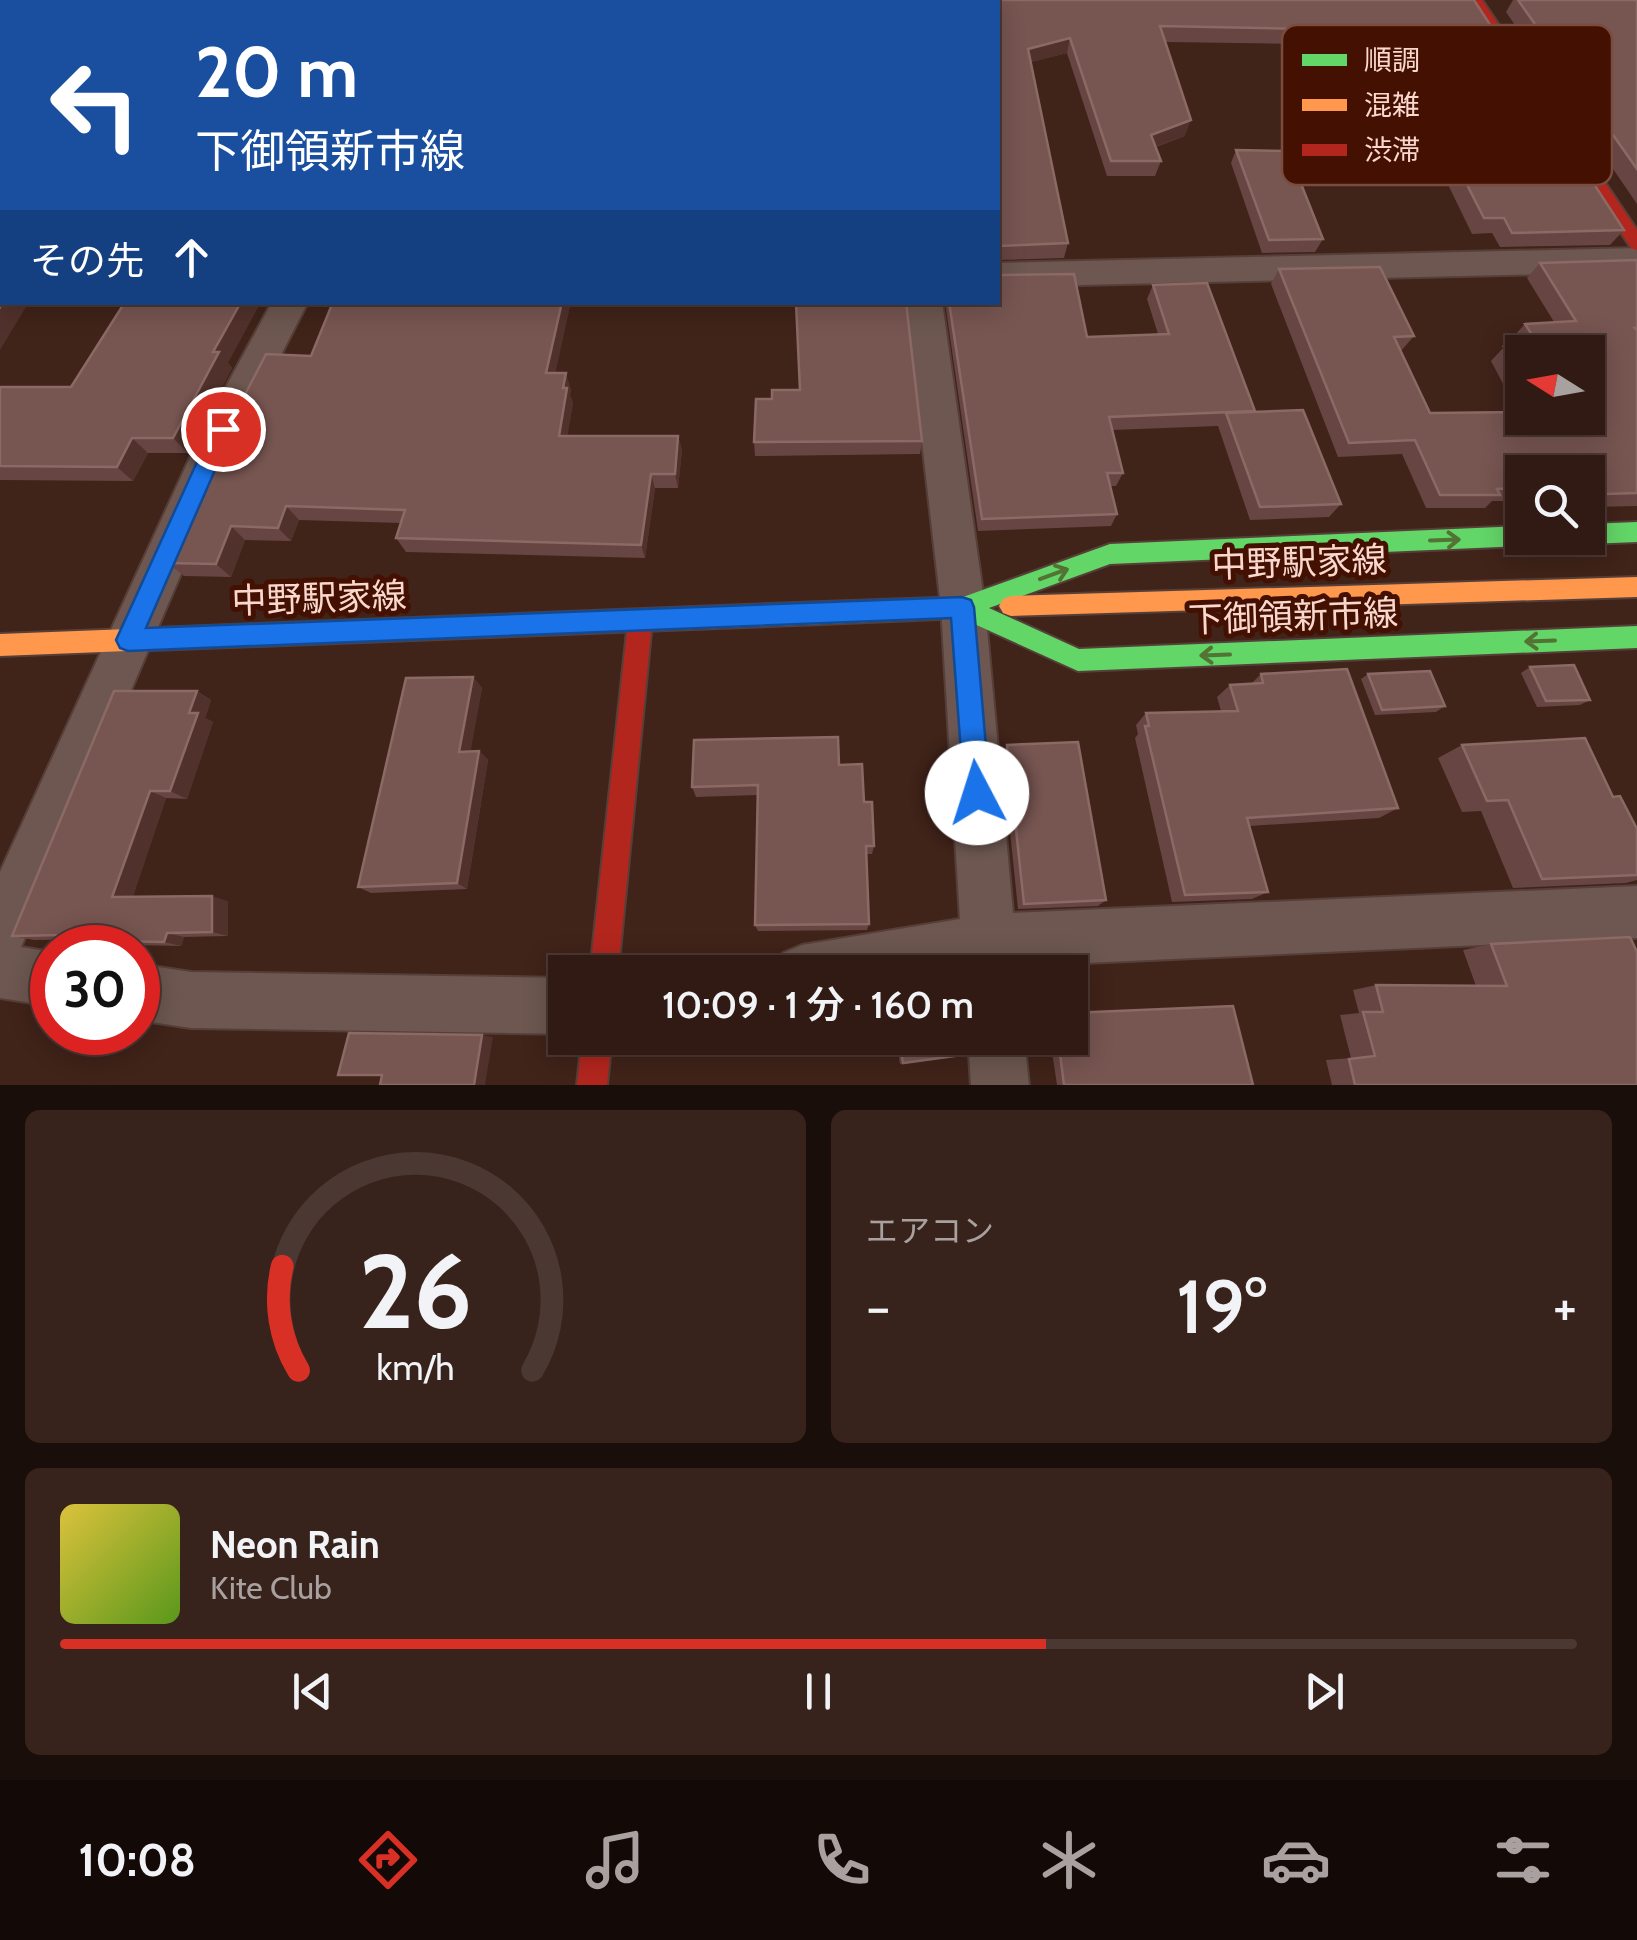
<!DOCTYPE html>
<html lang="ja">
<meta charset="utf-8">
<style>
body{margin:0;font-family:Cabin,"Noto Sans JP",sans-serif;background:#38231c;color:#f1f3f6;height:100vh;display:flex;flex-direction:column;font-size:38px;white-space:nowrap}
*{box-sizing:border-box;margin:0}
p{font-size:32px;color:#a8a1a0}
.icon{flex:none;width:55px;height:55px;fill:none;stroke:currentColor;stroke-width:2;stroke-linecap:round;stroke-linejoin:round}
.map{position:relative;height:1085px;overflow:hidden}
.side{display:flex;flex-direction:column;gap:25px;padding:25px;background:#1a0e0a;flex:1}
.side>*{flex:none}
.banner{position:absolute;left:0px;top:0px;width:1000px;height:305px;box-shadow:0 5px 25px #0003,0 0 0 2px #4b3833;background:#1a4fa0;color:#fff;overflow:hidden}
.needle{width:65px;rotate:281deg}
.controls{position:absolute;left:1505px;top:335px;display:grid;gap:20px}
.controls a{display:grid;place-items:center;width:100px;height:100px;border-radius:0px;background:#301a13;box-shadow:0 5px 25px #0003,0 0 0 2px #4b3833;font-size:50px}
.speed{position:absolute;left:30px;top:925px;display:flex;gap:20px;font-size:50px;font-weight:700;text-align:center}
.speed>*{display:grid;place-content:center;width:130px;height:130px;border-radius:50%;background:#301a13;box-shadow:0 5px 25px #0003,0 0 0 2px #4b3833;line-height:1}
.speed .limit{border:15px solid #d22;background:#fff;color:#111}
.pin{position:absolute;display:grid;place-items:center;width:85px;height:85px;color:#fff;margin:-42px;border:5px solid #fff;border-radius:50%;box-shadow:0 2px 10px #0007}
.me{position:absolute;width:110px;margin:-55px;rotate:355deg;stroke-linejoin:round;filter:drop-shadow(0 0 8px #0008)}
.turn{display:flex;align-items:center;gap:35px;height:210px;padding:0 30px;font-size:45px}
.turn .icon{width:130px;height:130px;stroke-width:2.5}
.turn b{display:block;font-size:70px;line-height:85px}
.then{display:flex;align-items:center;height:95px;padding:0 30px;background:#0003;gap:20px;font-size:38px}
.big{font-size:75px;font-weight:600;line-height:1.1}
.side .tile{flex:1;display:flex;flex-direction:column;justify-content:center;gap:15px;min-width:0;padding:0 35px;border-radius:15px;background:#38231c}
.side .dial{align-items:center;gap:0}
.dial svg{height:260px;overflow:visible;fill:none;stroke:#4b3833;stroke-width:7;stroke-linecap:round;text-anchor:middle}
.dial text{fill:#f1f3f6;stroke:none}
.song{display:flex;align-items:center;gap:30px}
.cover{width:120px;height:120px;border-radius:15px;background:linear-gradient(135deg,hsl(50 70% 55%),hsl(90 70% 35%))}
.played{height:10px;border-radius:5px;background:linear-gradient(90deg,#d93025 65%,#4b3833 65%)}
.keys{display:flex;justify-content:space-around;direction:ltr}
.heat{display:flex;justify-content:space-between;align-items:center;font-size:55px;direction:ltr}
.side .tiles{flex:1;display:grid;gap:25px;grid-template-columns:1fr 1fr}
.tile:last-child{grid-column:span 2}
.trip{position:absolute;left:548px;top:955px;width:540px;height:100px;border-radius:0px;background:#301a13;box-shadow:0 5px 25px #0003,0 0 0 2px #4b3833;font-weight:600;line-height:100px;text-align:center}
.tab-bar{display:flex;height:160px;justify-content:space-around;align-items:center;background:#130a08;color:#a8a1a0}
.tab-bar .icon{width:70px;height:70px}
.tab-bar .current{color:#d93025}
.tab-bar b{font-size:45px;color:#f1f3f6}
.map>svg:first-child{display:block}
</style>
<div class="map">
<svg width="1637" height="1085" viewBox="0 0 1637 1085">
<rect width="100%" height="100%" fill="#402319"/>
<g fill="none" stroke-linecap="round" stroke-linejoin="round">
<g stroke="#563f39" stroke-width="4">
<g id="street">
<polygon points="1637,248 1637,272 998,287 998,263"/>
<polygon points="272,302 308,302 243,429 21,947 52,952 52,1006 0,998 0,872 203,429"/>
<polygon points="906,302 942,302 985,607 1013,913 1637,886 1637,938 1018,966 1018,972 775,972 783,953 802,945 960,919 941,607"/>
<polygon points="138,964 191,972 565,978 565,1034 191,1028 138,1020"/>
<polygon points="968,1038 1024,1038 1029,1085 971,1085"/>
</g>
</g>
<g stroke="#563f39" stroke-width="4">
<g id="fast">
<polygon points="1637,522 1637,542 1588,544 1579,538 1588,538 1588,524"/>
<polygon points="1522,526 1522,538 1532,538 1522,546 1110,564 989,608 1079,649 1637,626 1637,648 1078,671 961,618 823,624 815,620 811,613 815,606 823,602 963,597 1110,544"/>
</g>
</g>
<g stroke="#563f39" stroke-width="4">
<g id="slow">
<polygon points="1637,577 1637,597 1011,616 1003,613 999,606 1003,599 1011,596"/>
<polygon points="823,602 831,606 835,613 831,620 823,624 0,656 0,634"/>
</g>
</g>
<g stroke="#563f39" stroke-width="4">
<g id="jam">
<polygon points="1468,0 1482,0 1637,230 1637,250 1631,248"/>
<polygon points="640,611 648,614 652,622 618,972 590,972 628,622 632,614"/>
<polygon points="582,1038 612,1038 607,1085 577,1085"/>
</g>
</g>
<use href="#street" fill="#6d5750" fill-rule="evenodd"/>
<use href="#fast" fill="#63d668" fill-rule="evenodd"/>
<use href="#slow" fill="#ff974d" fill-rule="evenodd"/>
<use href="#jam" fill="#b3261e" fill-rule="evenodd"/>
</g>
<g fill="#674542" fill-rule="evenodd">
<polygon points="1474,0 1624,230 1610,245 1500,247 1492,233 1472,234 1422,131 1379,130 1373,117 1326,115 1300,44 1165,42 1185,136 1156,147 1161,161 1155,176 1107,176 1067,53 1031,62 1068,243 1064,258 999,260 999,275 1087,337 1158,334 1147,299 1153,285 1255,411 1341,504 1329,517 1250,520 1218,426 1112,430 1123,473 1116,486 1110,486 1117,514 1111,526 978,531 945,302 998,302 998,2"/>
<polygon points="1513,0 1637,0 1637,204 1506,12"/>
<polygon points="2,109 2,162 0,162 0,113"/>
<polygon points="1236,150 1323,239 1315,252 1262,253 1231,163"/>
<path d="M 1637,260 L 1637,506 L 1594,507 L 1588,512 L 1588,472 L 1522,472 L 1522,501 L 1492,501 L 1485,508 L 1426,508 L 1402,454 L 1338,457 L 1271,284 L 1279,269 L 1414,336 L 1401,351 L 1430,413 L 1518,412 L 1491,361 L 1504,347 L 1517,347 L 1512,338 L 1525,324 L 1554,322 L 1527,278 L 1540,263 ZM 1522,352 L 1588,418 L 1522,418 Z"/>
<polygon points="311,356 555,373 571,389 570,395 573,403 567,436 678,436 682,450 678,488 655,488 645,558 406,552 396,538 401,523 299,520 291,541 245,540 231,577 184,576 168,563"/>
<polygon points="228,363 232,368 188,453 148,453 133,481 0,480 0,387 71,387"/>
<polygon points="799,390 922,441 920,454 755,456 754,442 772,399"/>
<polygon points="1530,667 1590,700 1580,705 1537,707 1521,673"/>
<polygon points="1261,674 1398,808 1379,818 1249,826 1268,892 1252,899 1172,902 1135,738 1138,734 1136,725 1146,713 1221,711 1217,697 1230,685 1251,684"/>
<polygon points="1368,674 1445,706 1436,712 1375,715 1361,679"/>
<polygon points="473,677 482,688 470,751 479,751 488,760 467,889 371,893 358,887"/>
<polygon points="197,691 211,700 205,718 213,722 187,799 166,798 133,896 228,901 228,936 184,937 181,946 131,945 112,941 112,939 34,940 12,936"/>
<polygon points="1007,745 1106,900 1098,906 1018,909 1002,754"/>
<polygon points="1462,745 1613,797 1637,829 1637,880 1626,883 1513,888 1481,811 1462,812 1438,758"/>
<polygon points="839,765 864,802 874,846 872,854 866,854 869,924 867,930 758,931 755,925 758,795 696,797 692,787"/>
<polygon points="1491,944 1637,1085 1332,1085 1326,1060 1351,1058 1340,1015 1359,1013 1353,990 1376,985 1476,986 1463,950"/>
<polygon points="896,1038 969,1038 965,1055 900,1064"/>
<polygon points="1050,1038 1070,1038 1253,1085 1057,1085"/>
</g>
<g fill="#51312c">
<polygon points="257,0 274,0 273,2 255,2"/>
<polygon points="2,28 2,53 0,56 0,29"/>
<polygon points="1070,38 1067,53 1025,64 1028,49"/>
<polygon points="1191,120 1185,136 1146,150 1151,135"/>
<polygon points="3,302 29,302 0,350 0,307"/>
<polygon points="241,302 261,302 228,363 232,368 188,453 173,438 213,352"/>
<polygon points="562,302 571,302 552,389 546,373"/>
<polygon points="566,373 571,389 570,395 573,403 565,451 559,436"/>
<polygon points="678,436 682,450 678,488 675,474"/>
<polygon points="132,438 148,453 133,481 117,467"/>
<polygon points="651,474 655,488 645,558 641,545"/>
<polygon points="286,506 299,520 291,541 278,528"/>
<polygon points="231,526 245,540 231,577 216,564"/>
<polygon points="473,677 482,688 469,761 459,752"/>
<polygon points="197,691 211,700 205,718 213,722 187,799 170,791 189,713"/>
<polygon points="479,751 488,760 467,889 457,883"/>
<polygon points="150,791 166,798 131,902 112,897"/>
<polygon points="212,896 228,901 228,936 212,932"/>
<polygon points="167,933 184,937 181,946 164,942"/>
<polygon points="482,1035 493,1037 485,1085 474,1085"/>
</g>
<g fill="#775551" stroke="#8b6965" stroke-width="2.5">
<polygon points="0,0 257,0 255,2 2,2 2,28 0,29"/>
<polygon points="425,0 652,0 652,2 424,2"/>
<polygon points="727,0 1474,0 1624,230 1512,233 1504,218 1484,218 1432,116 1388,115 1382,101 1334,100 1307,29 1160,26 1191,120 1151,135 1161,161 1111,161 1070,38 1028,49 1068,243 998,246 999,275 1074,274 1087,337 1169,334 1153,285 1207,283 1255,411 1109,417 1123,473 1107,473 1117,514 982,519 949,302 998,302 998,2 727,2"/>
<polygon points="1518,0 1637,0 1637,169"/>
<polygon points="2,109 2,147 0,147 0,113"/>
<polygon points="1236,150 1288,151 1323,239 1269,240"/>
<polygon points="0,194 2,194 3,302 0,307"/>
<polygon points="1637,260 1637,328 1635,328 1637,330 1637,493 1605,494 1599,504 1589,487 1588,487 1588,472 1522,472 1522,488 1497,489 1500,495 1440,495 1415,440 1349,443 1279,269 1380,267 1414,336 1394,337 1430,413 1522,412 1522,418 1588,418 1588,352 1522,352 1522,380 1504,347 1539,346 1525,324 1576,321 1540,263"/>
<polygon points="125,302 241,302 213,352 219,352 173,438 132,438 117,467 0,466 0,387 71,387"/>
<polygon points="333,302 562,302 546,373 566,373 563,388 567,388 559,436 678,436 675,474 651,474 641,545 396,538 405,510 286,506 278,528 231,526 216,564 168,563 234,416 266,354 311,356"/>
<polygon points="796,302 906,302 922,441 754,442 756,399 772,399 772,390 800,390"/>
<polygon points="1303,410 1341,504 1260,507 1226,413"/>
<polygon points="1574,665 1590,700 1546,701 1530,667"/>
<polygon points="1347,669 1398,808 1247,818 1268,892 1185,895 1145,726 1149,726 1146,713 1238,711 1230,685 1263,683 1261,674"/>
<polygon points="1430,671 1445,706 1382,710 1368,674"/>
<polygon points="473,677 459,752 479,751 457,883 358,887 406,678"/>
<polygon points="114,691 197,691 189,713 198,713 170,791 150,791 112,897 212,896 212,932 167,933 164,942 112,941 114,934 12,936"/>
<polygon points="838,737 839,765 862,764 864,802 872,802 874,846 866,846 869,924 755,925 758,785 692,787 694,740"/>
<polygon points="1585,738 1613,797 1620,796 1637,829 1637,875 1542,879 1508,800 1487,801 1462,745"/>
<polygon points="1078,742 1106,900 1024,904 1007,745"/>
<polygon points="1630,937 1637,952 1637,1085 1355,1085 1349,1059 1375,1056 1363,1012 1383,1012 1376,985 1507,986 1491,944"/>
<polygon points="1233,1006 1253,1085 1064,1085 1058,1038 1070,1038 1070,1013"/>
<polygon points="349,1033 482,1035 474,1085 380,1085 382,1075 338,1075"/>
<polygon points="899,1038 969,1038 970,1054 903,1063"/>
</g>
<defs><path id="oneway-shaft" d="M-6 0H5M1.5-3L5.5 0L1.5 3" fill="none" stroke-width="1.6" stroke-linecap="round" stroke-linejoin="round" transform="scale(2.5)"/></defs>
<g stroke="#537334">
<use href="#oneway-shaft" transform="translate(1445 540) rotate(-2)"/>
<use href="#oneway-shaft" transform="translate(1054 574) rotate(-20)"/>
<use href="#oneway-shaft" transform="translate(1540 641) rotate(178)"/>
<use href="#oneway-shaft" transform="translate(1215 655) rotate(178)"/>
</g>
<polygon fill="#1a73e8" stroke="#114b97" stroke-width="2.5" points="223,421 233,429 146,628 962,597 971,600 974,607 990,793 986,802 977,806 968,802 964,793 951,618 128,651 120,648 116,640 212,429"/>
<g text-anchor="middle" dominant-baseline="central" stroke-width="10" stroke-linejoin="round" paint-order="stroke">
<g font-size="35" fill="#fad8cd" stroke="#431001">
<text transform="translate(1299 562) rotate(-2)">中野駅家線</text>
<text transform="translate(319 598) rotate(-2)">中野駅家線</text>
<text transform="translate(1293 616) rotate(-2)">下御領新市線</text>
</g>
</g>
<rect x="1282" y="25" width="330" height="160" rx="15" fill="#431001" stroke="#7a4c3e" stroke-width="2.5"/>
<rect x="1302" y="54" width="45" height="12" fill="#63d668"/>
<rect x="1302" y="99" width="45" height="12" fill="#ff974d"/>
<rect x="1302" y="144" width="45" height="12" fill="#b3261e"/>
<g font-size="28" fill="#fad8cd">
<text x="1364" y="70">順調</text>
<text x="1364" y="115">混雑</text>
<text x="1364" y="160">渋滞</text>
</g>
</svg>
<div class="controls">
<a><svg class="needle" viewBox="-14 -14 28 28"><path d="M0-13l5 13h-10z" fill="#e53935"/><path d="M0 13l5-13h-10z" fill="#a8a1a0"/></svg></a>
<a><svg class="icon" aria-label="search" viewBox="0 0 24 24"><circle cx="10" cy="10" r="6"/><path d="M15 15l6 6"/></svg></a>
</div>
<div class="speed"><div class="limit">30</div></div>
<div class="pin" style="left:223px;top:429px;background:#d93025"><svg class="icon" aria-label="arrive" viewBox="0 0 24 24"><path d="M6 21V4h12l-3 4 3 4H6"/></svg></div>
<svg class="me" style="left:977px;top:793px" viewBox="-20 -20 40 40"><circle r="19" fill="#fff"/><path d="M0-13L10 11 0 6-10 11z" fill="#1a73e8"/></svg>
<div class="trip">10:09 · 1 分 · 160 m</div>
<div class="banner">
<div class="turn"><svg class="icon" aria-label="left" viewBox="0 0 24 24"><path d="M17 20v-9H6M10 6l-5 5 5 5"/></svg><div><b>20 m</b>下御領新市線</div></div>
<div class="then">その先<svg class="icon" aria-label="ahead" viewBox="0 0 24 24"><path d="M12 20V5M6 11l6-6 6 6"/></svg></div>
</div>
</div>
<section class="side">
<div class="tiles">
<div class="tile dial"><svg viewBox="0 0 100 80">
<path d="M14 69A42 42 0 1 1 86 69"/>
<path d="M14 69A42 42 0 0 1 9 37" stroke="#d93025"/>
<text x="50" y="56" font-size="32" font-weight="700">26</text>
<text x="50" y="72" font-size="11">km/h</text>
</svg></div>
<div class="tile"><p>エアコン</p>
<div class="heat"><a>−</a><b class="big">19°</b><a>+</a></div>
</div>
<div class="tile">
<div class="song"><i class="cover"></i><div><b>Neon Rain</b><p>Kite Club</p></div></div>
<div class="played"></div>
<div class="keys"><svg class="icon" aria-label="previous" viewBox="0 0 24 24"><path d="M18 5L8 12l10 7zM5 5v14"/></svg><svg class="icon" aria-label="pause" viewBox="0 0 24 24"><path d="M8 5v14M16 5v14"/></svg><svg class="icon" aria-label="next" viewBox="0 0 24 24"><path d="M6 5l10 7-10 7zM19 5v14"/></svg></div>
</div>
</div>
</section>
<nav class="tab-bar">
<b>10:08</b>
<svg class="icon current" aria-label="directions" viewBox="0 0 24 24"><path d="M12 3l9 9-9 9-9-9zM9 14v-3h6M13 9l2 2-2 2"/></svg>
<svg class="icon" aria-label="music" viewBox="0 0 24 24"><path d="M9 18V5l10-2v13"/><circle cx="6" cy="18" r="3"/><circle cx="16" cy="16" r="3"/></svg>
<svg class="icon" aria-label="phone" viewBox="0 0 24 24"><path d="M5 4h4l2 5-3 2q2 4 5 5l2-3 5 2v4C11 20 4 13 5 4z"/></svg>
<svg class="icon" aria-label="climate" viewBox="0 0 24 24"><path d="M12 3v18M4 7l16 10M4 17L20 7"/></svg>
<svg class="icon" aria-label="car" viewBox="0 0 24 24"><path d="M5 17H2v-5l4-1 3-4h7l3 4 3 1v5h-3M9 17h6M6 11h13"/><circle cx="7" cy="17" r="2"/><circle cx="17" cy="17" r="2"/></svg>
<svg class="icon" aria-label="filters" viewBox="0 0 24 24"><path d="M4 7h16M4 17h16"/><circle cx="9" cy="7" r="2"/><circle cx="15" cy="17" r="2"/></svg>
</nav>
